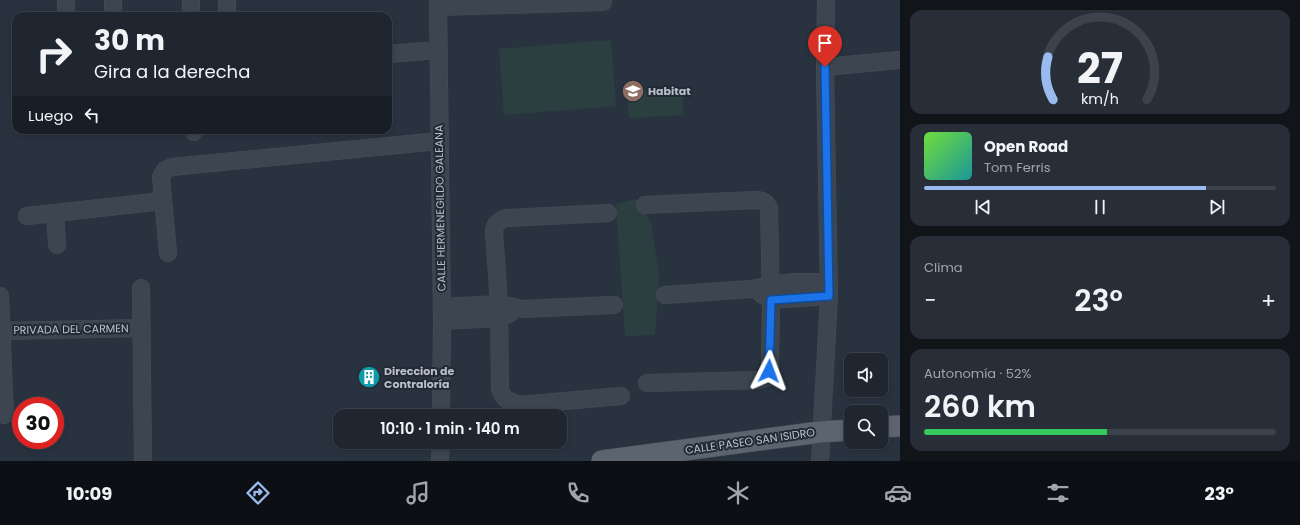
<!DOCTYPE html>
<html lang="es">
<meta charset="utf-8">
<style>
body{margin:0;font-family:Poppins,sans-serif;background:#272e38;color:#f1f3f6;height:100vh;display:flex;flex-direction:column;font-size:15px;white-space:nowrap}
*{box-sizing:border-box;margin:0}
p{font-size:13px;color:#a1a5ab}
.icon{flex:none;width:22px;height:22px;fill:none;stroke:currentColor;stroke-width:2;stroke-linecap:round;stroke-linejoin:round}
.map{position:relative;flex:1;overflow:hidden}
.side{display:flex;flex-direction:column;gap:10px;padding:10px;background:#11151a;width:400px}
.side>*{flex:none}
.top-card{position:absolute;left:12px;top:12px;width:380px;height:122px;border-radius:12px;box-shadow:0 2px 6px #0003,0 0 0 1px #3c434c;background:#1f2630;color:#f1f3f6;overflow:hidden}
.fabs{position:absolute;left:844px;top:353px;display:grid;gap:8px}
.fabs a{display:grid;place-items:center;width:44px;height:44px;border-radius:8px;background:#1f2630;box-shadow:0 2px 6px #0003,0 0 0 1px #3c434c;font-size:20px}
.speed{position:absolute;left:12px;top:397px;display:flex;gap:8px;font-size:20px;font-weight:700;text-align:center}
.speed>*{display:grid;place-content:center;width:52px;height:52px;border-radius:50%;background:#1f2630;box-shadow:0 2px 6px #0003,0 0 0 1px #3c434c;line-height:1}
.speed .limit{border:6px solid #d22;background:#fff;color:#111}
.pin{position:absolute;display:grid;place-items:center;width:34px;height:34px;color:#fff;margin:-41px -17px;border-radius:50% 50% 50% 0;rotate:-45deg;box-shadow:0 0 4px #0007}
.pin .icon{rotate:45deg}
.me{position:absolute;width:44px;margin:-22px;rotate:3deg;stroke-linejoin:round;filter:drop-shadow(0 0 3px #0008)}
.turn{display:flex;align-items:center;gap:14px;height:84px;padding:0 16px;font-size:18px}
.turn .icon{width:52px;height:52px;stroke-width:2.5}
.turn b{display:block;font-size:28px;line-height:34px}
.then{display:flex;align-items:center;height:38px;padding:0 16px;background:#0003;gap:8px;font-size:15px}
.big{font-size:30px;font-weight:600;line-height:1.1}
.side .card{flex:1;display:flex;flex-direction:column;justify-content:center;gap:6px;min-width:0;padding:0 14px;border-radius:12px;background:#272e38}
.side .dial{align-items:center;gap:0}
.dial svg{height:104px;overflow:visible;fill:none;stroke:#3c434c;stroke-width:7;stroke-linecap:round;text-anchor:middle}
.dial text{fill:#f1f3f6;stroke:none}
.song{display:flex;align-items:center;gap:12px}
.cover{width:48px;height:48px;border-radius:6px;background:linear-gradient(135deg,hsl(100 70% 55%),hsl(180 70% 35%))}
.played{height:4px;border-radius:2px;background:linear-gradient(90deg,#9bbbef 80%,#3c434c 80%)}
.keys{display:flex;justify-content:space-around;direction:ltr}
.heat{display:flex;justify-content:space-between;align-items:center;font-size:22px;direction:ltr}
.charge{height:6px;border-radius:3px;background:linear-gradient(90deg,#34c759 52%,#3c434c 0)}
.trip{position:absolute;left:333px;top:409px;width:234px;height:40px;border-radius:12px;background:#1f2630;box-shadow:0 2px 6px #0003,0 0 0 1px #3c434c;font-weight:600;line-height:40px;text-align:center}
.menu{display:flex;height:64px;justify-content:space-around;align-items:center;background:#0c0f13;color:#a1a5ab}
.menu .icon{width:28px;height:28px}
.menu .active{color:#9bbbef}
.menu b{font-size:18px;color:#f1f3f6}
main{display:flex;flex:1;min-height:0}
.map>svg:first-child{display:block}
</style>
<main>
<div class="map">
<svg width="900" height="461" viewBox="0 0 900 461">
<rect width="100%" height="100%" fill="#293340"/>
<g fill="#2b3f41">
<polygon points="611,40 616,106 504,115 499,49"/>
<polygon points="682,89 684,115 629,118 627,92"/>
<polygon points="636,199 651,223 659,274 655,335 625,336 616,204"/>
</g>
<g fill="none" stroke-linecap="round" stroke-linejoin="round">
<g stroke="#474e59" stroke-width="18">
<g id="minor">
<polyline points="66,0 66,16"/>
<polyline points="113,0 113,16"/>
<polyline points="191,0 191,16"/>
<polyline points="227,0 227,16"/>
<polyline points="438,0 442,321 441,416"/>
<polyline points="438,7 603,2"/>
<polyline points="388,54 438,50"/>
<polyline points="825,67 900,60"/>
<polyline points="194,130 194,132"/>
<path d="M 645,205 L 756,200 C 763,200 766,202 769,208 L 771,300 L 770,365 L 769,371 L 766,378 L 759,380 L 647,383"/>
<polyline points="55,213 57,245"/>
<path d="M 608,213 L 506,218 C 499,221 495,223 494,231 L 499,304 L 500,389 C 504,401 509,401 520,405 L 621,396"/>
<polyline points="27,216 163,201"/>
<polyline points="168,253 161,177 165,170 172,167 439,141"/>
<polyline points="141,288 143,461"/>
<polyline points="761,294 771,300 829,296"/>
<polyline points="665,295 751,289 771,285 794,282 829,282"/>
<polyline points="0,296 5,415"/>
<polyline points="442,307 499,304 523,309 614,305"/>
<polyline points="442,321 499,318 509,314"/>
<polyline points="1,331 142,328"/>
<polyline points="440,461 441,442"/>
<polyline points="820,461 829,296 825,67 826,0"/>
</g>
</g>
<g stroke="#474e59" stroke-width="22">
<g id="major">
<polyline points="881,427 900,426"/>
<polyline points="602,461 820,432 851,430"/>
</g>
</g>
<use href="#minor" stroke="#3d4550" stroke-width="17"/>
<use href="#major" stroke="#5c6470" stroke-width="21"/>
</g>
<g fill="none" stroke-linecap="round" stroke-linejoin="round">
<g stroke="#114b97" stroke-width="10">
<polyline id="route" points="769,371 771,300 829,296 825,67"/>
</g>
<use href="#route" stroke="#1a73e8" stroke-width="7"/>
</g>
<defs>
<g id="school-disc" transform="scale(1.15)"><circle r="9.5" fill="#8d6e63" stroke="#222a36"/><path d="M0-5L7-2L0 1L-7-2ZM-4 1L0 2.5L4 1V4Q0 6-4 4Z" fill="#fff"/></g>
<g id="building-disc" transform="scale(1.15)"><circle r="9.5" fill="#0f9aa8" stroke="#222a36"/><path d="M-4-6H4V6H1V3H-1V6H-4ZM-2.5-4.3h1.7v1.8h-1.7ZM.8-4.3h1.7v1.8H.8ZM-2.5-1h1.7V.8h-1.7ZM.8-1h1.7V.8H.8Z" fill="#fff"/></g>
</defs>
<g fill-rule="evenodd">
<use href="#school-disc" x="633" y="91"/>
<use href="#building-disc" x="369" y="377"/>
</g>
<g text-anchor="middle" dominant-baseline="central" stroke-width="4" stroke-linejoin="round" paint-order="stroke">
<g font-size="11" font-weight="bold" fill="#bac0ca" stroke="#222a36" text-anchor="start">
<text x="648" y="91">Habitat</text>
<text x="384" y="371">Direccion de<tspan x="384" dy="13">Contraloría</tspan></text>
</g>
<g font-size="11" fill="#bac0ca" stroke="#222a36">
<text transform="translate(440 208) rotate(-91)">CALLE HERMENEGILDO GALEANA</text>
<text transform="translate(71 329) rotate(-1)">PRIVADA DEL CARMEN</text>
<text transform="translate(750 441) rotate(-8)">CALLE PASEO SAN ISIDRO</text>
</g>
</g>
</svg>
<div class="fabs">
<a><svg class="icon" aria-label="sound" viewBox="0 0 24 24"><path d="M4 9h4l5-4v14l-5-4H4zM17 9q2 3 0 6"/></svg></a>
<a><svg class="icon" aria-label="search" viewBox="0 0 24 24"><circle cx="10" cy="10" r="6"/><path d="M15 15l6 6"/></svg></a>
</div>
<div class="speed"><div class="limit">30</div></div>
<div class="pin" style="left:825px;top:67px;background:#d93025"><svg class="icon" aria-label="arrive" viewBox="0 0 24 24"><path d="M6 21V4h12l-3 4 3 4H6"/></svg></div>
<svg class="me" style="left:769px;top:371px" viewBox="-20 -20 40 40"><path d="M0-17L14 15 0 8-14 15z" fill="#1a73e8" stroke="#fff" stroke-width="4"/></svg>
<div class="trip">10:10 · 1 min · 140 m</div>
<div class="top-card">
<div class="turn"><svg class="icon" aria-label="right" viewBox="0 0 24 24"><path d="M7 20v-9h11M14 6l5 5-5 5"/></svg><div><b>30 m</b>Gira a la derecha</div></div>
<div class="then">Luego<svg class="icon" aria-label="left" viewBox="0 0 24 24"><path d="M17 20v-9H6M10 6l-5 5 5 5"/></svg></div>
</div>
</div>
<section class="side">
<div class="card dial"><svg viewBox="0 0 100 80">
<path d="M14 69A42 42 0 1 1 86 69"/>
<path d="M14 69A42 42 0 0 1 10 36" stroke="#9bbbef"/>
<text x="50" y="56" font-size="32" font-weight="700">27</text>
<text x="50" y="72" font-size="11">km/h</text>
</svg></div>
<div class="card">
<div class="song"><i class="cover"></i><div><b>Open Road</b><p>Tom Ferris</p></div></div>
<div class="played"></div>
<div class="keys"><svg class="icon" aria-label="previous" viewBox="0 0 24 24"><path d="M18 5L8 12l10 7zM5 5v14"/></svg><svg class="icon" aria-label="pause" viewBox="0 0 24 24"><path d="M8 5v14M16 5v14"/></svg><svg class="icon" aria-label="next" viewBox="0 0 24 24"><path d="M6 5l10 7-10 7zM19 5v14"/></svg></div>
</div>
<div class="card"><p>Clima</p>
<div class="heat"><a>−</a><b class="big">23°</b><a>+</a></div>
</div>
<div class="card"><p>Autonomía · 52%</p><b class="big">260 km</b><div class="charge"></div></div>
</section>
</main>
<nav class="menu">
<b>10:09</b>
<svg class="icon active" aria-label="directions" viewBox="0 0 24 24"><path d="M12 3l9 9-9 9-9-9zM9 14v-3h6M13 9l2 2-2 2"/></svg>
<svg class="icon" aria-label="music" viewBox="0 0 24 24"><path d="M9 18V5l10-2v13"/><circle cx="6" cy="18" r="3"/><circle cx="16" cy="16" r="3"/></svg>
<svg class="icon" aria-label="phone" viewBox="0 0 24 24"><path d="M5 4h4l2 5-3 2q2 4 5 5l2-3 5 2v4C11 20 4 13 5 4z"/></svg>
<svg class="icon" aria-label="climate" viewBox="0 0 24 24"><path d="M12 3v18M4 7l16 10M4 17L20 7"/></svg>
<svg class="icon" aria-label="car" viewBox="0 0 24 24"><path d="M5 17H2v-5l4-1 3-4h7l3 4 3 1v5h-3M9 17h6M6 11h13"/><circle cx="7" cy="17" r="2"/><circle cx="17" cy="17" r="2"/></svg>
<svg class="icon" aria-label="filters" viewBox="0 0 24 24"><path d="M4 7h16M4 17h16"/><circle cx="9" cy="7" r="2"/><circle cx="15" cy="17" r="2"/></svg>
<b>23°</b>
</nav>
